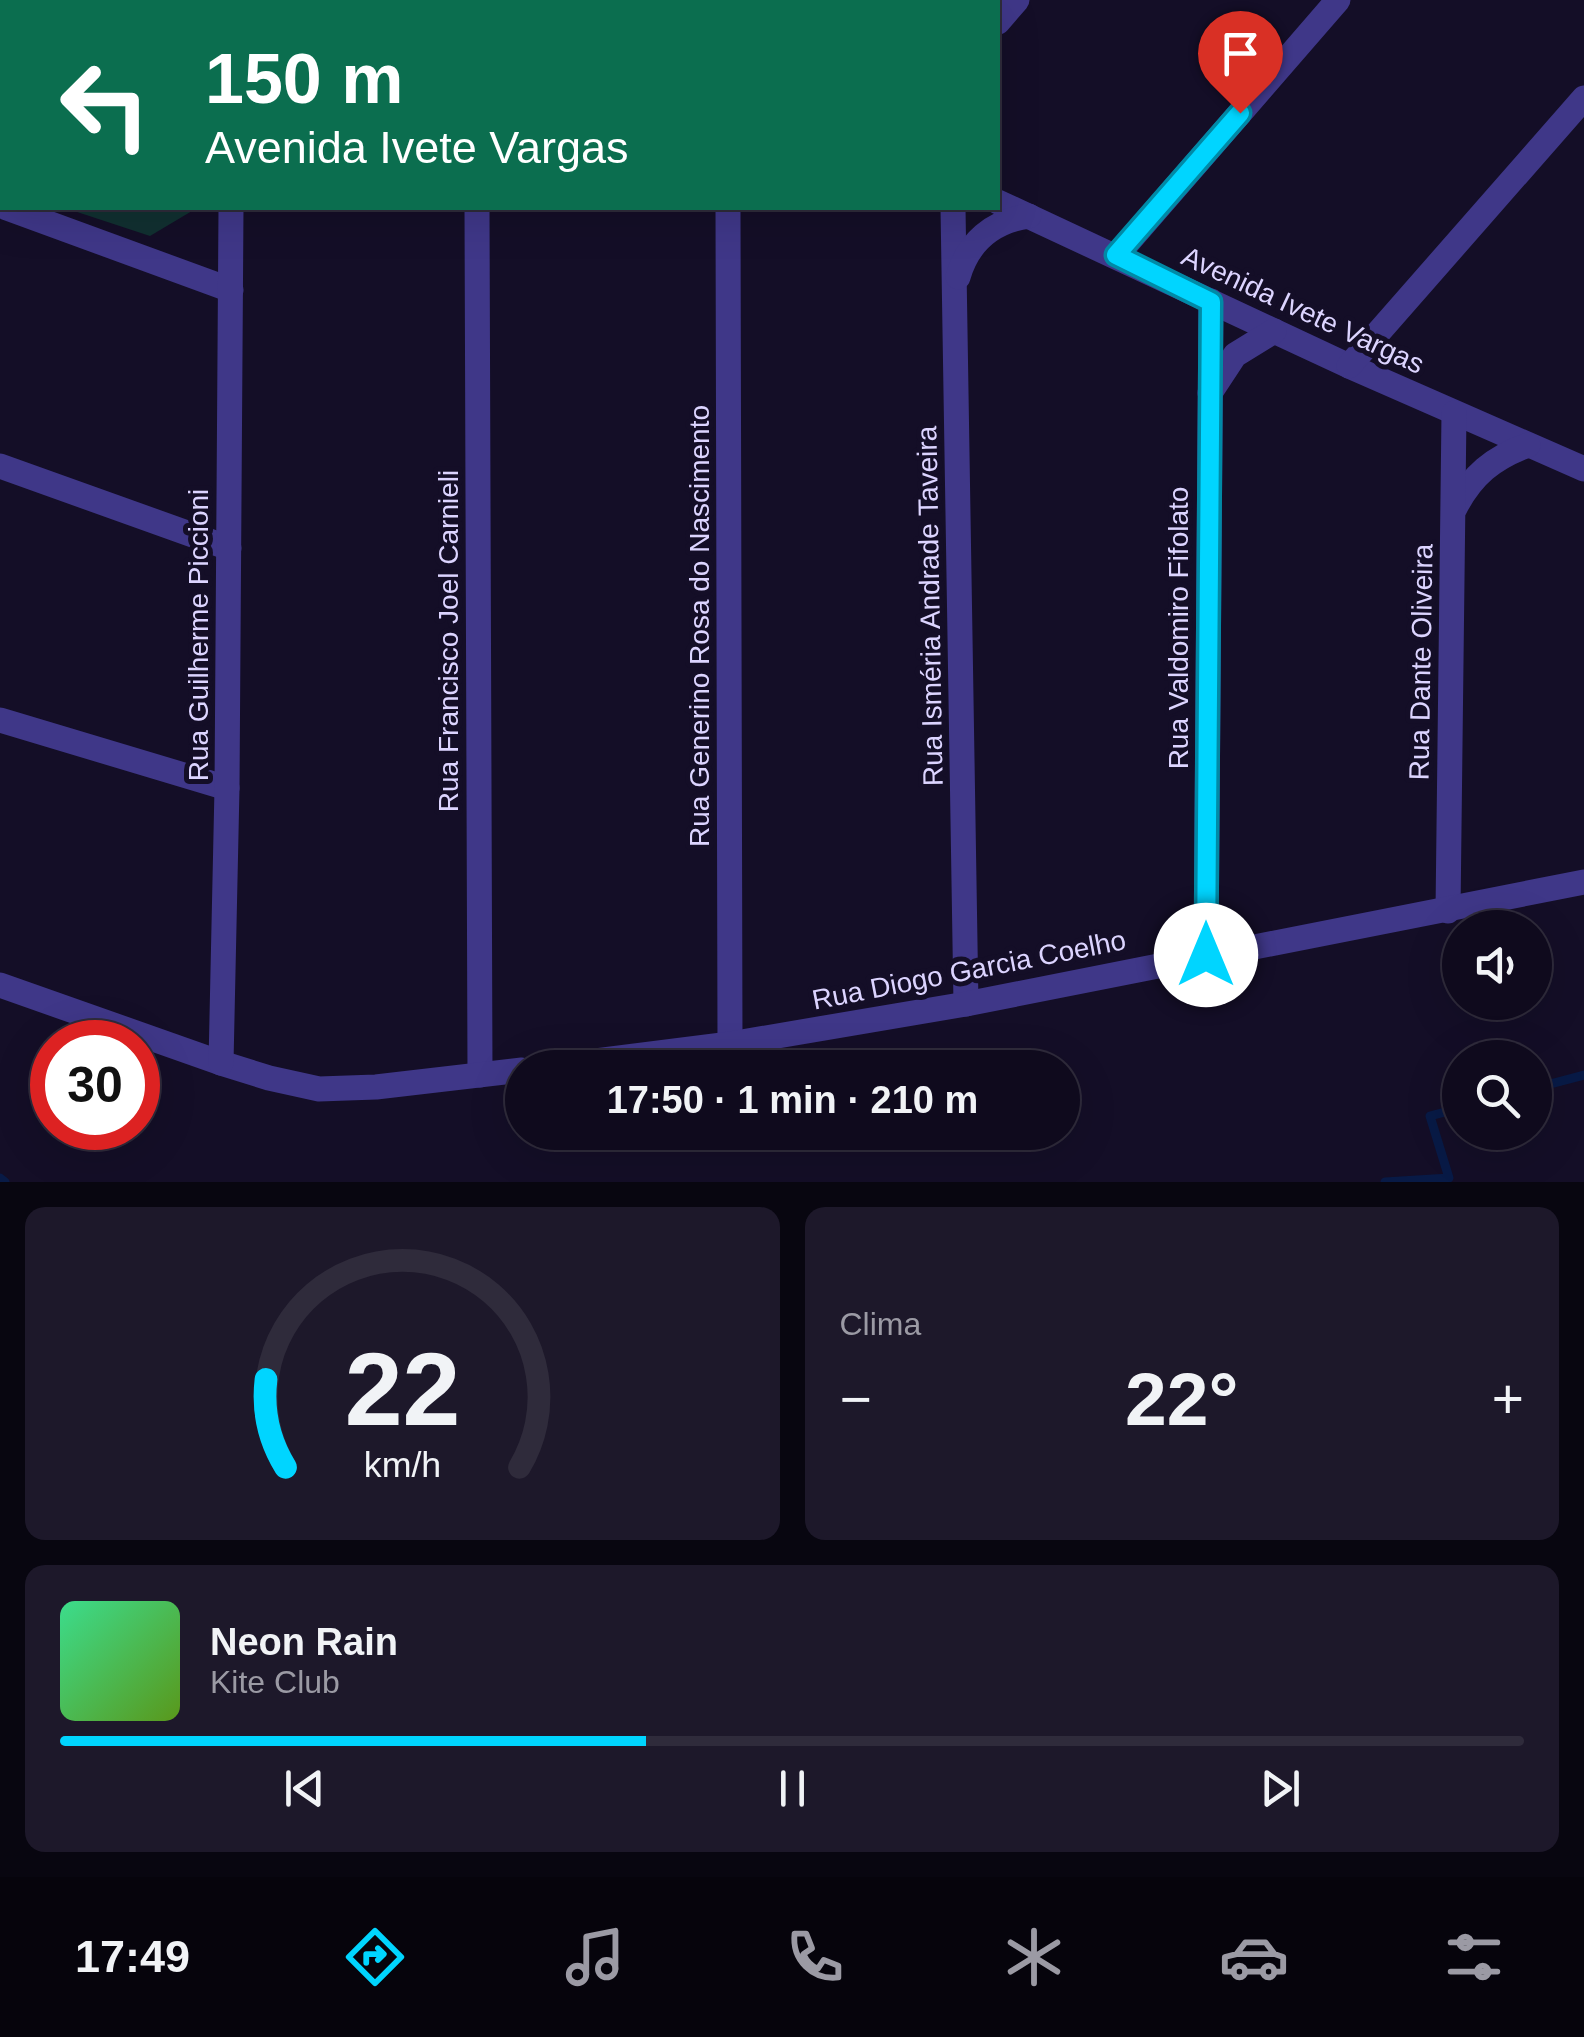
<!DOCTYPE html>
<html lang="pt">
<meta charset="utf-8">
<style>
body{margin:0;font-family:Helvetica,sans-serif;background:#1d182a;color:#f1f3f6;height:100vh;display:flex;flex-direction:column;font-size:38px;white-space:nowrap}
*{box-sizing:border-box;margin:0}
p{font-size:32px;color:#9b9aa4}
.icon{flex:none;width:55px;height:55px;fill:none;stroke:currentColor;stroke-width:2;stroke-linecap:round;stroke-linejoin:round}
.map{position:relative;height:1182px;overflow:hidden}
.panel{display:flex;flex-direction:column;gap:25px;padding:25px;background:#080610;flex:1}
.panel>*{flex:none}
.top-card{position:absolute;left:0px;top:0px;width:1000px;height:210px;box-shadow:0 10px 40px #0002,0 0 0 2px #2f2b3b;background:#0b6e4f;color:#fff;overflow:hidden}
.buttons{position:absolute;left:1442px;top:910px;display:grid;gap:20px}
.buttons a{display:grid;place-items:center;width:110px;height:110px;border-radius:50%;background:#0f0a1d;box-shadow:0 10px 40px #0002,0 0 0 2px #2f2b3b;font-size:50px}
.speed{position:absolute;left:30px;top:1020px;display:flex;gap:20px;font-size:50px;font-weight:700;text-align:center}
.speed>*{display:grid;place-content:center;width:130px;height:130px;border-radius:50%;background:#0f0a1d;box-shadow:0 10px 40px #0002,0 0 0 2px #2f2b3b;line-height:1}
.speed .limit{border:15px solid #d22;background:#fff;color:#111}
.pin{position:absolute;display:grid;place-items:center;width:85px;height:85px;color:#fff;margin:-102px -42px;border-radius:50% 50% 50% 0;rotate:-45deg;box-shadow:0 0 10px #0007}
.pin .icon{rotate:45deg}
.me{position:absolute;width:110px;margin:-55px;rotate:0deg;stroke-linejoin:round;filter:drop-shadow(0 0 8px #0008)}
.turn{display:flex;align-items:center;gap:35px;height:210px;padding:0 40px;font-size:45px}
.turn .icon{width:130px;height:130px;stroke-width:2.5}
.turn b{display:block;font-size:70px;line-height:85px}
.big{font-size:75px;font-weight:800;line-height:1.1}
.panel .tile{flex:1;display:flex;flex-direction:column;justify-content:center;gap:15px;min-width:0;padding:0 35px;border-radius:20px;background:#1d182a}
.panel .dial{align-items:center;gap:0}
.dial svg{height:260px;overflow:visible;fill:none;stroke:#2f2b3b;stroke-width:7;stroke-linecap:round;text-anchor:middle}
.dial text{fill:#f1f3f6;stroke:none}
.song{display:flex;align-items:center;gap:30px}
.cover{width:120px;height:120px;border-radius:15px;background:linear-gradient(135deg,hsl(150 70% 55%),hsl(90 70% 35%))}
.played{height:10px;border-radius:5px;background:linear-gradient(90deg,#00d5ff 40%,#2f2b3b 40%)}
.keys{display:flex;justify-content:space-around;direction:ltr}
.heat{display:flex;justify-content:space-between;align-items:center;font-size:55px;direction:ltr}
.panel .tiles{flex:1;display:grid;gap:25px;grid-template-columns:1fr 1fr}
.tile:last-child{grid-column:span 2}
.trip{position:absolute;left:505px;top:1050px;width:575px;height:100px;border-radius:50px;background:#0f0a1d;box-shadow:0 10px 40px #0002,0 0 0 2px #2f2b3b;font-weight:800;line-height:100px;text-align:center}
.tabs{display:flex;height:160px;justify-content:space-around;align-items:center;background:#06040c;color:#9b9aa4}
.tabs .icon{width:70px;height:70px}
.tabs .selected{color:#00d5ff}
.tabs b{font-size:45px;color:#f1f3f6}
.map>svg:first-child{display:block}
</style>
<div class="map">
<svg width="1584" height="1182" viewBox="0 0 1584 1182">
<rect width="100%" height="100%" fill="#140e27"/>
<g fill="#113031">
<polygon points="0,0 199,0 199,2 2,2 2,187"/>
<polygon points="65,208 197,208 150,236"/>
</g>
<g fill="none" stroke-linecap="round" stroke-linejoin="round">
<g stroke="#081a46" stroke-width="9">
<polyline points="1535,1088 1584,1075"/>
<polyline points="0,1178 5,1182"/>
<polyline points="1385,1182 1449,1178 1430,1116 1460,1108"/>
</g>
<g stroke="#3f3788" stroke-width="25">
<polyline points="229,0 229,2"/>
<polyline points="475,0 475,2"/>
<polyline points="568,0 574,2"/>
<polyline points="499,2 502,0"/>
<polyline points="685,2 688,0"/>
<polyline points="998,22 1017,0"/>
<polyline points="998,202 1349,366 1584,469"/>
<polyline points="7,208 231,290"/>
<polyline points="477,208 480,1075"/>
<polyline points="728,208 730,1044"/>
<polyline points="953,208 966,1004"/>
<polyline points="1117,255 1338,0"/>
<path d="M 958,277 C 968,242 993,221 1029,216"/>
<polyline points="1349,366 1584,98"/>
<polyline points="1210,393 1235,355 1274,331"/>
<polyline points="0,466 229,548"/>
<path d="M 1455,508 C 1472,475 1493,458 1528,445"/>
<polyline points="0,720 227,788"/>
<polyline points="1448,911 1454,413"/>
<polyline points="1206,955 1211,301"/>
<polyline points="0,985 221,1063 269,1078 319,1089 376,1087 522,1070"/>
<polyline points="221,1063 227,788 231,208"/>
<polyline points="540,1068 730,1044 966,1004 1584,882"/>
</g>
</g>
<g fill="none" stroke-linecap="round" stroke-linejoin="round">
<g stroke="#008aa6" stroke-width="25">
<polyline id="route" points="1206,955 1211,302 1116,255 1240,113"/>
</g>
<use href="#route" stroke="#00d5ff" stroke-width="18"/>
</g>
<g text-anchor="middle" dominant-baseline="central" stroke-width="10" stroke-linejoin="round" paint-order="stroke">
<g font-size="28" fill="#dcd4ff" stroke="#140e27">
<text transform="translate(1303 310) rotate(25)">Avenida Ivete Vargas</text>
<text transform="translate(930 606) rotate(-91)">Rua Isméria Andrade Taveira</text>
<text transform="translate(699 626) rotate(-90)">Rua Generino Rosa do Nascimento</text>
<text transform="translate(1178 628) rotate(-90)">Rua Valdomiro Fifolato</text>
<text transform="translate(198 635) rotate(-90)">Rua Guilherme Piccioni</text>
<text transform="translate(448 641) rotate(-90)">Rua Francisco Joel Carnieli</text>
<text transform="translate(1421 662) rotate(-89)">Rua Dante Oliveira</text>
<text transform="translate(969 970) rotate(-11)">Rua Diogo Garcia Coelho</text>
</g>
</g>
</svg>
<div class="buttons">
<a><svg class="icon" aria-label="sound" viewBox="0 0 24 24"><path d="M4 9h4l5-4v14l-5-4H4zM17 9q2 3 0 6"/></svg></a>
<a><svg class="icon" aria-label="search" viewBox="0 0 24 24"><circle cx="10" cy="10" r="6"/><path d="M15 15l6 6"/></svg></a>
</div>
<div class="speed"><div class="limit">30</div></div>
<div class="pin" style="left:1240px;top:113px;background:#d93025"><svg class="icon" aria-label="arrive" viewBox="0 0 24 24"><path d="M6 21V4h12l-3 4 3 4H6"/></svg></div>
<svg class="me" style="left:1206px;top:955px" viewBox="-20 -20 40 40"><circle r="19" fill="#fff"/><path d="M0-13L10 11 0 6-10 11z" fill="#00d5ff"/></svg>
<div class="trip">17:50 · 1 min · 210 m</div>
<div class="top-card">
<div class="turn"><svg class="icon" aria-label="left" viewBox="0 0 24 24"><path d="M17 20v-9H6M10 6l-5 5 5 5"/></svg><div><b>150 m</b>Avenida Ivete Vargas</div></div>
</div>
</div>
<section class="panel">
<div class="tiles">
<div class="tile dial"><svg viewBox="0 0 100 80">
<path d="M14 69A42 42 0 1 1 86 69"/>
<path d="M14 69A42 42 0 0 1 8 42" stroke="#00d5ff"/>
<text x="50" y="56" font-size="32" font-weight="700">22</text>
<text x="50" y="72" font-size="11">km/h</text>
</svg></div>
<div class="tile"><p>Clima</p>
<div class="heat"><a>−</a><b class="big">22°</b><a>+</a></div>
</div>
<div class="tile">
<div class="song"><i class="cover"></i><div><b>Neon Rain</b><p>Kite Club</p></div></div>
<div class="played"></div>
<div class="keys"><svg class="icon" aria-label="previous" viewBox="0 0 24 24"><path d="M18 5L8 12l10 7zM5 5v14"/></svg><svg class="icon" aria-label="pause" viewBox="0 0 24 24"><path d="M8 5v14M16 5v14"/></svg><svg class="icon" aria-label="next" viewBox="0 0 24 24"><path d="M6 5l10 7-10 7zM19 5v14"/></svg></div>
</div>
</div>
</section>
<nav class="tabs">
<b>17:49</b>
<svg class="icon selected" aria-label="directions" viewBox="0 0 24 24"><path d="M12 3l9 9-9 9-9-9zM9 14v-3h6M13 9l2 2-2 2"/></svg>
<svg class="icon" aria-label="music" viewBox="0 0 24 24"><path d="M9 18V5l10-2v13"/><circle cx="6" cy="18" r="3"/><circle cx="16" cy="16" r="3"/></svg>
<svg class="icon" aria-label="phone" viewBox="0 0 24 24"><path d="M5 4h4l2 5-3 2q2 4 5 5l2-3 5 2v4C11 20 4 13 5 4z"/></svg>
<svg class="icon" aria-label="climate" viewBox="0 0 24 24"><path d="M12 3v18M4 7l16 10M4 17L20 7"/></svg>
<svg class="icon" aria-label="car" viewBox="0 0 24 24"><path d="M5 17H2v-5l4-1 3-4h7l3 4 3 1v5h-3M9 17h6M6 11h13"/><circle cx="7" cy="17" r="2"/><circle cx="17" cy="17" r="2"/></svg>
<svg class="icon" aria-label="filters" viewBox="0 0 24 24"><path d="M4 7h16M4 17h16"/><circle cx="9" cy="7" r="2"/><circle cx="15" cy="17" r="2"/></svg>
</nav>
